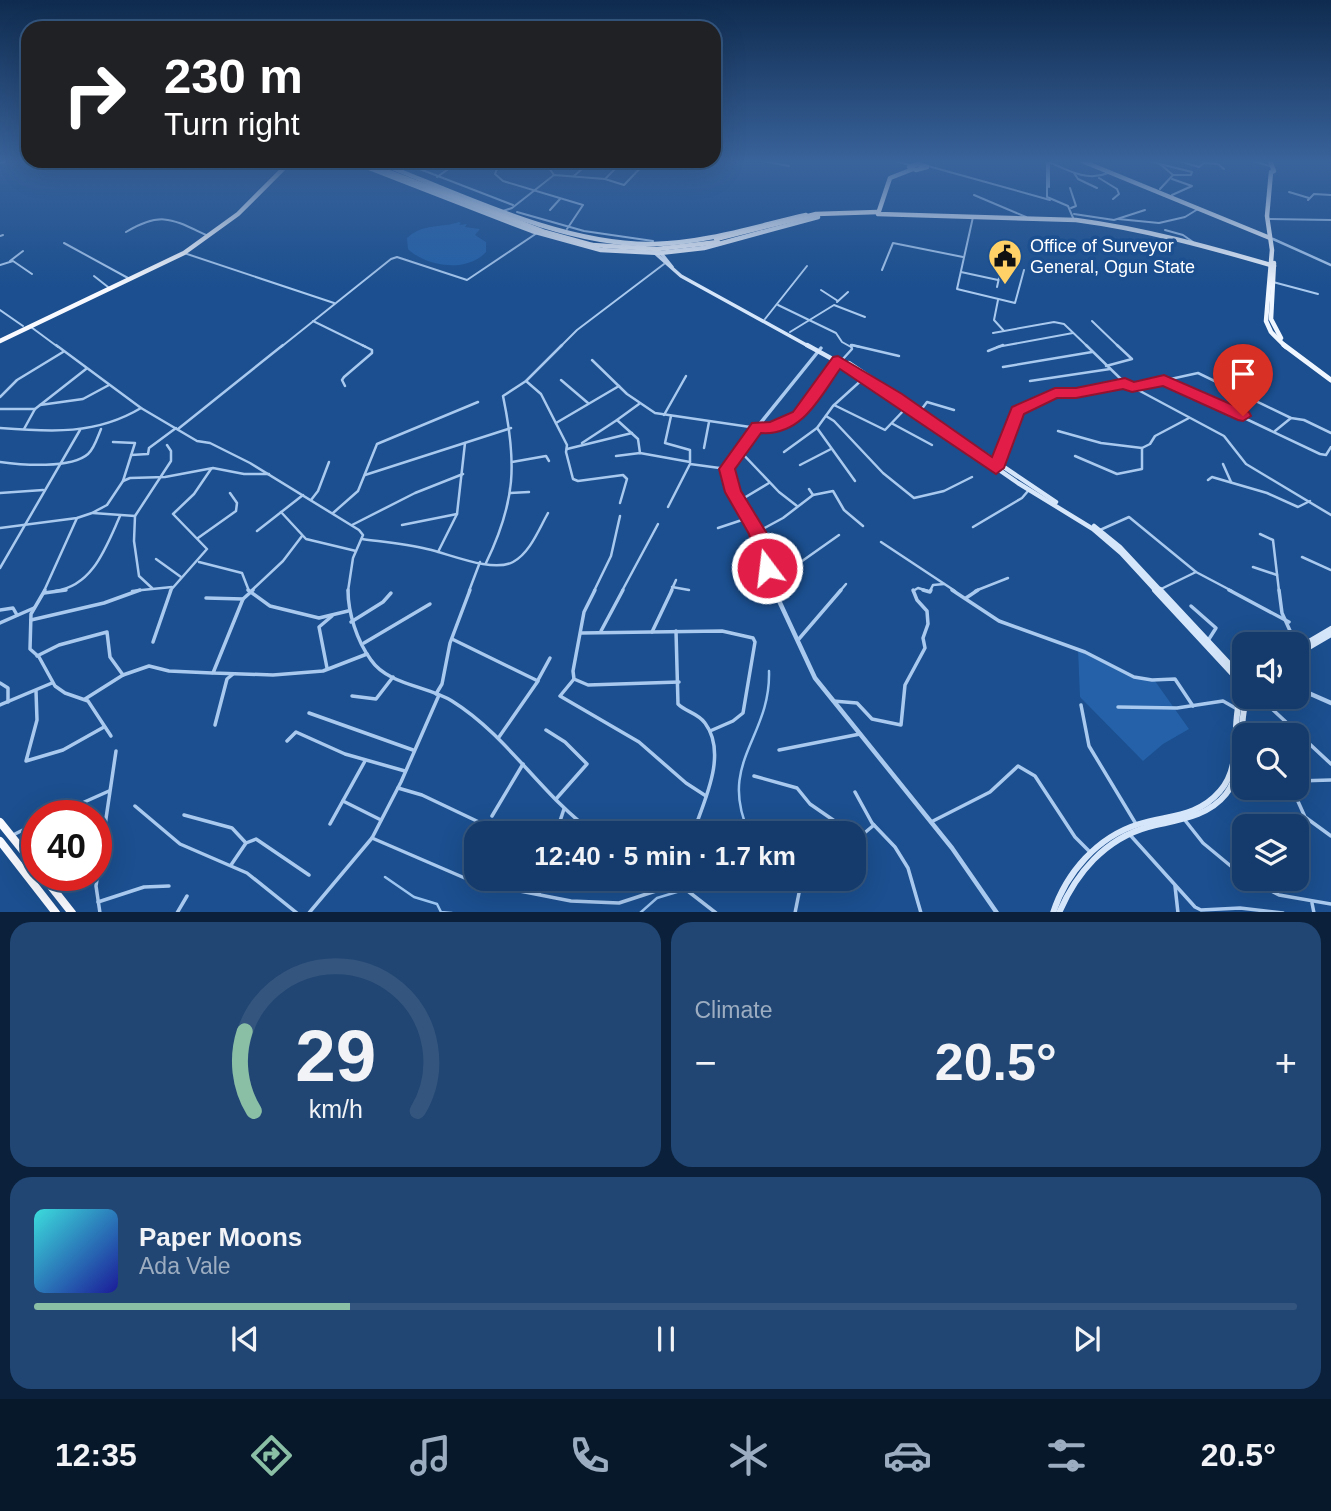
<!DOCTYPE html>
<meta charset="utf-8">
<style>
body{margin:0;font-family:Arial,sans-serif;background:#214673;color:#f1f3f6;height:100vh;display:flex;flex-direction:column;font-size:26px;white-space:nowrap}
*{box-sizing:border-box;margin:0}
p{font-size:23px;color:#9dadc1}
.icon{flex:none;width:38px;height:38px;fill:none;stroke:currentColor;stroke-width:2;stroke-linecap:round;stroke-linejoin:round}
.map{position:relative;height:912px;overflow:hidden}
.sheet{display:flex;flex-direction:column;gap:10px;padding:10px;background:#0b203b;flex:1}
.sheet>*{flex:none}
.guide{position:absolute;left:21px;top:21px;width:700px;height:147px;border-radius:21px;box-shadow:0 7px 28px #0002,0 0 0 2px #33557e;background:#202124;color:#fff;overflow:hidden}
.controls{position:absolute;left:1232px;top:632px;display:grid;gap:14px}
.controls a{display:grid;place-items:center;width:77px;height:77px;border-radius:14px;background:#143b6b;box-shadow:0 7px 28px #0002,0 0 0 2px #33557e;font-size:35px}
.speed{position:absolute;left:21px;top:800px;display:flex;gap:14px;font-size:35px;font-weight:700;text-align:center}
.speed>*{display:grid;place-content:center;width:91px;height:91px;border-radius:50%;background:#143b6b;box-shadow:0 7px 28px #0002,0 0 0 2px #33557e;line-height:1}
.speed .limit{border:10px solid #d22;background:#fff;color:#111}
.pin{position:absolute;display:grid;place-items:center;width:60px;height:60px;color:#fff;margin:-72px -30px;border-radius:50% 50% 50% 0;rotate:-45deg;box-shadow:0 0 7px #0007}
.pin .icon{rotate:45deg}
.me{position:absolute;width:77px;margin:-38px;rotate:345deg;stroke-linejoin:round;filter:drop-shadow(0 0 5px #0008)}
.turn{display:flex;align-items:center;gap:24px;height:147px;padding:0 28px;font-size:32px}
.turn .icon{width:91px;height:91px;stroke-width:2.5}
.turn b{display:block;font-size:49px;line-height:60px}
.big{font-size:52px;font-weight:700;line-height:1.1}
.sheet .widget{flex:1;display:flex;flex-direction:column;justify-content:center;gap:10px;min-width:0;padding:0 24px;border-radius:21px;background:#214673}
.sheet .dial{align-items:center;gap:0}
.dial svg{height:182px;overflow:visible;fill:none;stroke:#33557e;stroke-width:7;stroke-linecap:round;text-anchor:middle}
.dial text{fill:#f1f3f6;stroke:none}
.song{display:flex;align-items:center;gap:21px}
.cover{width:84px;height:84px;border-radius:10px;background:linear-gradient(135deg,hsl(180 70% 55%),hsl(240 70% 35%))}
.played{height:7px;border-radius:4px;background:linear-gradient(90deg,#8abfa5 25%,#33557e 25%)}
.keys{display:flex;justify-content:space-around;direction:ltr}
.heat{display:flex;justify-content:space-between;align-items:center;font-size:38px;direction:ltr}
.sheet .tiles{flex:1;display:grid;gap:10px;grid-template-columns:1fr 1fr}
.widget:last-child{grid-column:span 2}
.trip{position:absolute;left:464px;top:821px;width:402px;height:70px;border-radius:21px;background:#143b6b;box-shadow:0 7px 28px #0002,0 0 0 2px #33557e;font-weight:700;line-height:70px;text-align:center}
.tab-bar{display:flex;height:112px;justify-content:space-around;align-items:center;background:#08182b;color:#9dadc1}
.tab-bar .icon{width:49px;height:49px}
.tab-bar .on{color:#8abfa5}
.tab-bar b{font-size:32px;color:#f1f3f6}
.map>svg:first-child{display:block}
</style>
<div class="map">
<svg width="1331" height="913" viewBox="0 0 1331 913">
<rect width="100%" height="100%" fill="#1b4f8f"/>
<g fill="#2461a8">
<path d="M 459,222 L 461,223 L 459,225 L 467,224 L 465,227 L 480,229 L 475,235 L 486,242 L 486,252 C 467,273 427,267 408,249 L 407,238 C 423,223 442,228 459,222 Z"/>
<path d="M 1078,650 C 1104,662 1126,677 1155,681 L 1189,729 L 1163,744 L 1143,761 L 1080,697 Z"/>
</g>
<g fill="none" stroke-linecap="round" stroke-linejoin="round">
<g stroke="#9cc4f0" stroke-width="2.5">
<path d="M 749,833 C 717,762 771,738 769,671"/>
<polyline points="385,877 414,897 437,904 441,912 452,913"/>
<polyline points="640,913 657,898 723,878"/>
</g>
<g stroke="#a9c9ee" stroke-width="2">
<polyline points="399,161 513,205"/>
<polyline points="495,161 498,166 495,174 503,181 583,205 567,229"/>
<polyline points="554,161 549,168 554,175"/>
<polyline points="763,161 789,166"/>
<polyline points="895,161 910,165"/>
<polyline points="1150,161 1160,164 1173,175 1160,189"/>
<polyline points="1179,161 1199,167 1204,163 1218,164 1224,169"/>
<polyline points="1253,161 1270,166"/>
<polyline points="1049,162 1049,187"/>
<polyline points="1160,164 1192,172 1191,175 1173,175"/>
<polyline points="928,166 1050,200"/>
<polyline points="1074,173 1078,179 1097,188"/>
<polyline points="574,176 591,161"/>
<polyline points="437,177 460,161"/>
<polyline points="1099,178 1117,189 1119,194 1113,199"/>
<polyline points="605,179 623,161"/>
<polyline points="1172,179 1192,186 1172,195"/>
<polyline points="1070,188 1076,206 1071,208"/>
<polyline points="1289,192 1309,198"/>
<polyline points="974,195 1026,217"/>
<polyline points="1308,200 1314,194 1331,195"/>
<polyline points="550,210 560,199"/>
<polyline points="503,211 512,208 554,175 605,179 624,185 647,161"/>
<polyline points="517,212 584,231 653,241"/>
<polyline points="1074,214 1114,220 1145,210"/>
<polyline points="973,217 957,289 1015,303 1024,270"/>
<polyline points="1118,219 1159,223 1185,217 1198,209"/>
<polyline points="1270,219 1331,220"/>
<path d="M 1074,220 L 1068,206 L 1047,197 L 1047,161 C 1067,170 1087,182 1108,173"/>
<polyline points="1165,230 1183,235 1193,242"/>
<path d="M 126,232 C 161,211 172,219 206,235"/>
<polyline points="0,236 3,235"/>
<polyline points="64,243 128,278"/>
<polyline points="184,253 334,303"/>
<polyline points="10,261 23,251"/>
<polyline points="0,265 13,261 32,274"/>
<polyline points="882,270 893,243 963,257"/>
<polyline points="961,272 998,280"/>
<polyline points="94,276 108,287"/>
<polyline points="1273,282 1318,294"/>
<polyline points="997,287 1001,269"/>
<polyline points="821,290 838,301"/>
<polyline points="998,300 994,320 1004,331"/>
<polyline points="837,302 848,292"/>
<polyline points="778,305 836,333 842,342 851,347"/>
<polyline points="0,310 23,326"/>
<polyline points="765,319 807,266"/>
<polyline points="313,321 366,347"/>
<polyline points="1092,321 1119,347"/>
<polyline points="31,327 58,347"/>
<polyline points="790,332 834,305 865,317"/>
<polyline points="993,333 1054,322 1064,324 1088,347"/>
<polyline points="851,345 860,347"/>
<polyline points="281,347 391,259 397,257 467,280 537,233"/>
<polyline points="560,347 577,330 664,264"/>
<polyline points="997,347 1073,333"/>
</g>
<g stroke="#a9c9ee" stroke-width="2.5">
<polyline points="56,345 141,408 197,441 210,443 250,463 359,530 363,535 353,558 348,591"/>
<polyline points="852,345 899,356"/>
<polyline points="1086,345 1125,383 1224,436 1246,464 1331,515"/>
<polyline points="988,351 1003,345"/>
<polyline points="592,360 627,394 655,413 757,428"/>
<polyline points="842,360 852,349 851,345"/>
<polyline points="1106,366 1132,359 1117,345"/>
<polyline points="1003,367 1092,352"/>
<polyline points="561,380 588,403"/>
<polyline points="526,381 541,394 567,445 566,452 573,479 578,481 623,475 627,479 620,503"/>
<polyline points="1030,381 1110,369"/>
<polyline points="1166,381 1320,454 1326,455 1331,447"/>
<polyline points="345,386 342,380 344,377 372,353 372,350 362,345"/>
<polyline points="1134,387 1198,373 1291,418 1304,420 1331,433"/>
<polyline points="0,397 17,380 63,352"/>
<polyline points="639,404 617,420 638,439 640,453"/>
<polyline points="40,405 83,399 109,385"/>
<polyline points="834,405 885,430 906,408"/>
<polyline points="0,409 35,409"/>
<polyline points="921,410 927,402 954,410"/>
<polyline points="664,415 686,376"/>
<polyline points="671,416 665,443 690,450 690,462"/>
<polyline points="826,416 834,421 883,473 914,498 944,491 972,477"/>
<polyline points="556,423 619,386"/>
<polyline points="893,424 932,445"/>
<path d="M 757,427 C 804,428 816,392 840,359"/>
<path d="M 0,428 C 51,432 96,435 141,408"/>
<polyline points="817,428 855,481"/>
<polyline points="24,429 35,409 86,369"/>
<polyline points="178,429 283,345"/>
<polyline points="1058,431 1101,443 1142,448 1150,444 1155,436 1189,418"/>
<polyline points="1275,431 1291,418"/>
<polyline points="113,442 135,443 123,481"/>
<polyline points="582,443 617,420"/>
<polyline points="704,448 709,422"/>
<polyline points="567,449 632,433"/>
<polyline points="739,450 779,492 797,506"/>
<polyline points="784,452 817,428 833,406 865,377"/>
<polyline points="131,455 148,454 149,448 176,428"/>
<polyline points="616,456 640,453 690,462"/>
<polyline points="1075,456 1117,474 1142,469 1142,448"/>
<path d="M 0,462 C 22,465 71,469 88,454 C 94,449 98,436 101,429"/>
<polyline points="512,462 546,456 549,461"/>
<polyline points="999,463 1021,408 1052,394 1076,393 1125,383"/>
<polyline points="1223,464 1231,482"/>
<polyline points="800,465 831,449"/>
<polyline points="365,475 511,428"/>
<polyline points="1208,480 1212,477 1267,493 1298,507 1310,501"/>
<polyline points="0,493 43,490"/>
<polyline points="510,493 529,492"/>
<polyline points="813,495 833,491 844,510 863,526"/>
<polyline points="311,500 318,491 329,462"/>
<polyline points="739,501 769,483"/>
<polyline points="668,507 690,464 727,469"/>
<polyline points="281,512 306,539 356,551"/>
<polyline points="93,513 135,516"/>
<polyline points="333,513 358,491 377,444 478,402"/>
<polyline points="352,525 415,493 463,474"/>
<polyline points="402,525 457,514"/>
<polyline points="973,527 1022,498 1028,491"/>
<polyline points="0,528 77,518 92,513 107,505 123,481 130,478 165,477 213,468 244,474 269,474"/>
<polyline points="718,528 748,518"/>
<polyline points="1100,530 1129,517 1196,572 1232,591"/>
<polyline points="257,531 303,495"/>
<polyline points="757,532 783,518 813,495 809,489"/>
<polyline points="1260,534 1273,540 1279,591"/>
<polyline points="198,538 236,511 237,503 230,493"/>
<path d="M 362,539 C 384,542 406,544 427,549 C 450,554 492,573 513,562 C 530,553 539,529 548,513"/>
<polyline points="881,542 955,591"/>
<polyline points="438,552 457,514 465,443"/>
<polyline points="1302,557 1331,570"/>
<polyline points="156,559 181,577"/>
<polyline points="199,562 242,573 249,591"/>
<path d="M 486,563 C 516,501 517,463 503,396 L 526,381 L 562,345"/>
<polyline points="1253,567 1277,575"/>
<polyline points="0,568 80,430"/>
<polyline points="771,583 839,535"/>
<polyline points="672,587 689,590"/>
<polyline points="152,588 139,576 134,541 135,516 171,461 171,451 167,445"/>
<polyline points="1161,589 1196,572"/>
<polyline points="44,591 77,518"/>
<path d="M 55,591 C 93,586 106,547 120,516"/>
<polyline points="132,591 172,587"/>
<polyline points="170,591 207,549 173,514 194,494 211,469"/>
<polyline points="251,591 283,561 302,536"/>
<polyline points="469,591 480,562"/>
<polyline points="594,591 611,556 620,516"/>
<polyline points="622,591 658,524"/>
<polyline points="671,591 676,580"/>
<polyline points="840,591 846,584"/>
<polyline points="913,591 918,588 928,591"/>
<polyline points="930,591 933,585 944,584"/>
<polyline points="975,591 1008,578"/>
</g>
<g stroke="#a9c9ee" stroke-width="3.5">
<polyline points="45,590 31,614 30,649 39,657 55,686 65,693 88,701 111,736"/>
<polyline points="248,590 270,606 319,618 348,611"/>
<polyline points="253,590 243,599 213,673 273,675 323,671 367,654"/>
<path d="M 348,590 C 348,613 357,641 371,660 C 388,685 428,686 452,701 C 508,736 541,795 594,833"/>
<polyline points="595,590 584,612 573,671 574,679 588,685 679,682"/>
<polyline points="923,590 930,592 931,590"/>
<polyline points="952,590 999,621 1085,652 1134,677 1152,680 1175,679 1193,706"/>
<polyline points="1229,590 1289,622"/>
<polyline points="1279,590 1282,613 1296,644"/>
<polyline points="44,593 66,590"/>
<polyline points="206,598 243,599"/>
<polyline points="966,598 978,590"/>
<polyline points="1191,606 1216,628 1209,639"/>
<polyline points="0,610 13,608 17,615"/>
<polyline points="31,620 104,603 140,590"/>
<polyline points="351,622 383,602 391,593"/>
<polyline points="0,623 34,608"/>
<polyline points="601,631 623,590"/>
<path d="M 676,631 L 678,704 C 686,712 698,713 705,723 C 728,754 704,801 693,833"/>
<polyline points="652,632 672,590"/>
<polyline points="581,633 722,631 753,638 755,642 743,713 733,721 710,731"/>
<polyline points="452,639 538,681 499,737"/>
<polyline points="798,640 841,590"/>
<polyline points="153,642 171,590"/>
<polyline points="364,643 430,604"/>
<polyline points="37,656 59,645 107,632 110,657 123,675"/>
<polyline points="327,668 319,627 332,616"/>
<polyline points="574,679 560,696 639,742 686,783 706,796"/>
<polyline points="538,680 550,658"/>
<polyline points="0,683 8,688 8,702"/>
<polyline points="36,691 37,720 26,761 63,750 104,727"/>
<polyline points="436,694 442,684 450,643 470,590"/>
<polyline points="352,696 376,699 393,677"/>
<polyline points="1258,696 1331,764"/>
<polyline points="85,699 123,675 149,666 169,671 212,673"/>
<polyline points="833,701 857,703 872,719 901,725 905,685 925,648 923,638 928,624 927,611 917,600 913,590"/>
<polyline points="0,705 52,683"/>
<polyline points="1081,705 1089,746 1136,824"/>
<polyline points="1118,707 1177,708 1223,701 1237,709"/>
<polyline points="309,713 413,750"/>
<polyline points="215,725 227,679 233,674"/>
<polyline points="546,730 565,742 587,764 556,799"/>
<polyline points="287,741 296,732 345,754 405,771"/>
<polyline points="779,750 860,734"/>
<polyline points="754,776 797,788 810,804 852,833"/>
<polyline points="1297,781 1331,780"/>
<polyline points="398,788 422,795 502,833"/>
<polyline points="1292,788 1305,817 1331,836"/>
<polyline points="855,792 872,823 895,847 908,868 921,913"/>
<polyline points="343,801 381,820"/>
<polyline points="135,806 180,844 247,873 297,913"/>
<polyline points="184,815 232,828 246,843"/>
<polyline points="53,816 109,791"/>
<polyline points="492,816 523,764"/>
<polyline points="1184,819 1203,843 1244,877"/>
<polyline points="931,822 990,792 1018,766 1035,776 1075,837 1091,853"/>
<polyline points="330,824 365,761"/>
<polyline points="556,833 564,809"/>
<polyline points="15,834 37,823"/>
<polyline points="854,834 862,835 874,825"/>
<polyline points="1131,836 1195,907 1201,910 1240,908 1283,913"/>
<polyline points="372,838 474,882 571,901 619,903 665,888 677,878"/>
<polyline points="231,865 246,843 256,839 309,875"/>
<polyline points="671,878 716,913"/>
<polyline points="1247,878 1279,895 1331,904"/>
<polyline points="1175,886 1178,913"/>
<polyline points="539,894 543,878"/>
<polyline points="98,902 144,887 169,886"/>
<polyline points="1312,903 1314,913"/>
<polyline points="100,913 96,886 116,751"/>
<polyline points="177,913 187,896"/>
<polyline points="309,913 372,838 401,782 439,695"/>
<polyline points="795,913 802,878"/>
</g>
<polyline stroke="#a9c9ee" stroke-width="2.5" points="1273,239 1331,265"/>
<path stroke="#a9c9ee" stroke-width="3.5" d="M 775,591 C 766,573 765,551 757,533 C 747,508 724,491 729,462 L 821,348"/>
<g stroke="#a9c9ee" stroke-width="4.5">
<polyline points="774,590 815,678 952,848 997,913"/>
<polyline points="1297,688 1331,703"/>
</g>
<g stroke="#d6e6fa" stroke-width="3.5">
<polyline points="660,252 672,267"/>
<polyline points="655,253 681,276 810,347"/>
</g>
<g stroke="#d6e6fa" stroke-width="4.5">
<polyline points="807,345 865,377 1018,483 1093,529 1121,553 1156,591"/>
<polyline points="849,363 1056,502"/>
<polyline points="1094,526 1120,547 1161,591"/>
</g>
<g stroke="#d6e6fa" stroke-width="6">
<polyline points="1155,590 1244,686"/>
<polyline points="1160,590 1244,680"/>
<polyline points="1297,649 1331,629"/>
<polyline points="1297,654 1331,634"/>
<path d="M 1053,913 C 1066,873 1097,837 1139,824 C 1169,815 1198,817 1220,791 C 1245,763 1228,721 1244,689"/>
<path d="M 1059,913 C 1076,873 1105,839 1148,827 C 1175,820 1207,818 1226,794 C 1247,767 1237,727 1247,696"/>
</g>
<g stroke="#f0f6ff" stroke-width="4.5">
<polyline points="351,161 532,231 601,250 660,253 704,248 818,217"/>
<path d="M 375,161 C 460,194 563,246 654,244 C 705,243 757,226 806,215"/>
<polyline points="1082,161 1270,238"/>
<polyline points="1270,161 1274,171 1271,172 1267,216 1272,250 1266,321 1271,332 1286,347"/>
<polygon points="918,164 927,167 916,170 909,167"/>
<path d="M 913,169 L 890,178 L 878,214 L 1076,220 C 1144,229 1209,247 1274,266"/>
<polyline points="1274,263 1271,319 1281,338"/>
</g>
<polyline stroke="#f0f6ff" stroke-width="5" points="1284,345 1331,380"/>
<g stroke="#f8faff" stroke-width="4.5">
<polyline points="0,161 3,161"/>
<polyline points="361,161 545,232 592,245"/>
<polyline points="716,239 816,214 878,212"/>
<polyline points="0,341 184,253 238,214 291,161"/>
</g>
<g stroke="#f8faff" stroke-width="8">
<polyline points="0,822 37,868"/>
<polyline points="0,841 56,913"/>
<polyline points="42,875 72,913"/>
</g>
<polyline stroke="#f8faff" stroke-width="4.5" points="592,245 657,249 718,242"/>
</g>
<linearGradient id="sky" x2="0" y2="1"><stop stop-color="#0f2b4f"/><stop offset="0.56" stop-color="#39639b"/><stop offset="1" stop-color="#39639b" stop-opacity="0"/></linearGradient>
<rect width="1331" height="288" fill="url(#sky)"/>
<path fill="#e11d48" stroke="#92132f" stroke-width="2" d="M 838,356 L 902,394 L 992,457 L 1012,407 L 1055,388 L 1076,388 L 1125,378 L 1134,382 L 1164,375 L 1249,412 L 1251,416 L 1243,421 L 1238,420 L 1163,386 L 1132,392 L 1123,389 L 1076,398 L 1057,398 L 1024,414 L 1004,468 L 996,474 L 840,369 C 820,397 802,436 761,433 L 735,469 L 741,491 L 766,532 L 776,568 L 773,573 L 767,576 L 760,573 L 749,534 L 725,492 L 719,469 L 752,423 L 770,422 L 793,412 L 833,357 Z"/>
<defs>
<g id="civic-pin" transform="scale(1.75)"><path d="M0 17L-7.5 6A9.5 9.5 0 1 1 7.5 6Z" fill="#ffd166" stroke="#1b4f8f"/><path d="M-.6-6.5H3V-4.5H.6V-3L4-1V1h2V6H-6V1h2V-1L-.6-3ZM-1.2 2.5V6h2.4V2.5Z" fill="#111"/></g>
</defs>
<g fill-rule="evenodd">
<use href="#civic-pin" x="1005" y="256"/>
</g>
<g text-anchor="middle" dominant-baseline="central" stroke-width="7" stroke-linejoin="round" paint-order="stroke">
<g font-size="18" fill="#fff" stroke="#1b4f8f" text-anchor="start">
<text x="1030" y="246">Office of Surveyor<tspan x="1030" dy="21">General, Ogun State</tspan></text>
</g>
</g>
</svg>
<div class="controls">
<a><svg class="icon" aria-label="sound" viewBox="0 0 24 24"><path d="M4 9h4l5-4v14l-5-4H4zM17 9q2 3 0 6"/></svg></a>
<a><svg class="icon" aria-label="search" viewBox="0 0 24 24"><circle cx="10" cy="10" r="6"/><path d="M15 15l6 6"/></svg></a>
<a><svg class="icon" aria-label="layers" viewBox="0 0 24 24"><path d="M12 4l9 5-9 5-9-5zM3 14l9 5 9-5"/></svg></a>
</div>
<div class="speed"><div class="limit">40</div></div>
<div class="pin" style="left:1243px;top:416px;background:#d93025"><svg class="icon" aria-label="arrive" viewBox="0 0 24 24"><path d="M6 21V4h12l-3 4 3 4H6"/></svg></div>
<svg class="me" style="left:767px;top:568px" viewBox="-20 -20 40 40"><circle r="17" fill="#e11d48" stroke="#fff" stroke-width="3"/><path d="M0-11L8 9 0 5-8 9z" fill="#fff"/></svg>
<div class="trip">12:40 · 5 min · 1.7 km</div>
<div class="guide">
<div class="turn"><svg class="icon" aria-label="right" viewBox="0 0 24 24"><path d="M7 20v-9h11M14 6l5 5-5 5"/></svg><div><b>230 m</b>Turn right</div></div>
</div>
</div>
<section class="sheet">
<div class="tiles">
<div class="widget dial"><svg viewBox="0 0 100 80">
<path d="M14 69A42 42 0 1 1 86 69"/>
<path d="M14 69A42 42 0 0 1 10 34" stroke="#8abfa5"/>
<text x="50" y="56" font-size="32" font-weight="700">29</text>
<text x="50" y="72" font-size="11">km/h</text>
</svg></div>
<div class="widget"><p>Climate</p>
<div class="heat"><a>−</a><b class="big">20.5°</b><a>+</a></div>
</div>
<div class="widget">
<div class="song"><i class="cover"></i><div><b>Paper Moons</b><p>Ada Vale</p></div></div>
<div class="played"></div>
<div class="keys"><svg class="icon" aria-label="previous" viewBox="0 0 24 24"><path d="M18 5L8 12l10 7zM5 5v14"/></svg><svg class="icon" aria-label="pause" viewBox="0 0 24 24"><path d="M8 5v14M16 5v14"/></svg><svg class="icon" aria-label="next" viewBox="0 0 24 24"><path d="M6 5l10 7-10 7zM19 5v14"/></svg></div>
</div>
</div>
</section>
<nav class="tab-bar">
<b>12:35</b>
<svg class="icon on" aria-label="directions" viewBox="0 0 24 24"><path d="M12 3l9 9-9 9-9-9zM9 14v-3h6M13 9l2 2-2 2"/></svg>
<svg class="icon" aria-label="music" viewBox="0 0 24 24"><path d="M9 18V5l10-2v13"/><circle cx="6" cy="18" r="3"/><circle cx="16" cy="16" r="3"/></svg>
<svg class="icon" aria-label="phone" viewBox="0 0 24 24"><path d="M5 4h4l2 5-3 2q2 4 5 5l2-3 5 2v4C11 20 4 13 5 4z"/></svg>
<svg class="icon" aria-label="climate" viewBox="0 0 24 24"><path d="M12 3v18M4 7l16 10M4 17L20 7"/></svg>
<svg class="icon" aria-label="car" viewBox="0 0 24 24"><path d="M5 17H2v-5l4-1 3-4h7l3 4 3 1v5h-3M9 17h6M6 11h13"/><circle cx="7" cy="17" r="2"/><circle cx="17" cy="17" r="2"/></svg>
<svg class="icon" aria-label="filters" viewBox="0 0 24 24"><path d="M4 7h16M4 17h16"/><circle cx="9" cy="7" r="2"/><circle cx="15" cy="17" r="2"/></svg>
<b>20.5°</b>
</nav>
